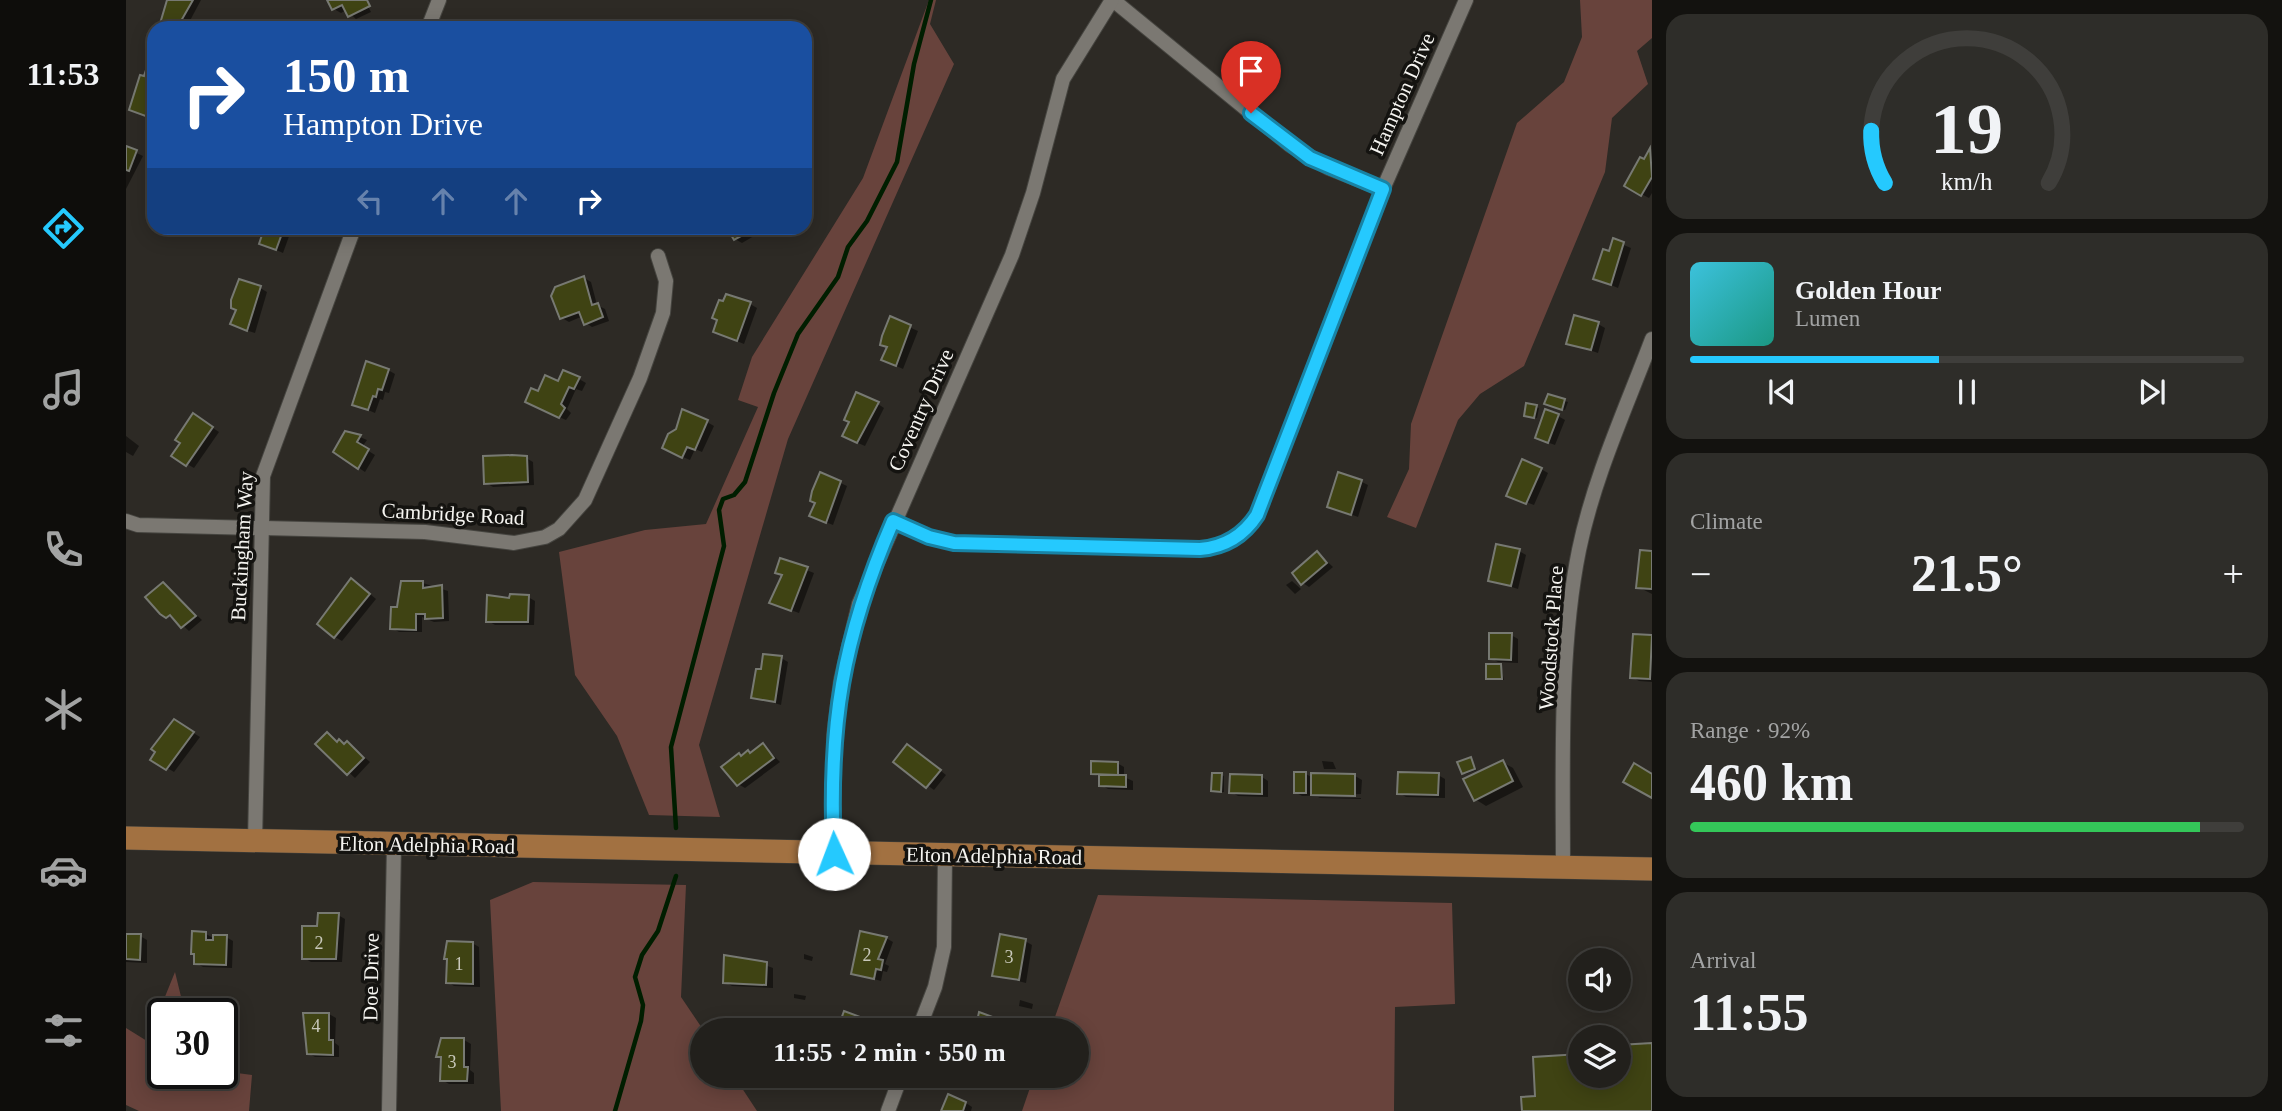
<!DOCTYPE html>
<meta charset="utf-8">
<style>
body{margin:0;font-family:"Times New Roman",serif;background:#2e2d29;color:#f1f3f6;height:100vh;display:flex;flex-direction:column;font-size:26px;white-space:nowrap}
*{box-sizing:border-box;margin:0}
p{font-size:23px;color:#a2a3a3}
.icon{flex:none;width:38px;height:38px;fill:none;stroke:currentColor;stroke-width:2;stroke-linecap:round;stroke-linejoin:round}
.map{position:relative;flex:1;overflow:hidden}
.sheet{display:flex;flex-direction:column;gap:14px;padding:14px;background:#13120f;width:630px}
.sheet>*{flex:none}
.banner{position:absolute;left:21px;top:21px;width:665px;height:214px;border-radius:21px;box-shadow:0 4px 18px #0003,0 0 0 2px #3f3e3b;background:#1a4fa0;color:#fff;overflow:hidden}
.fabs{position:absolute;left:1442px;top:948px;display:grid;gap:14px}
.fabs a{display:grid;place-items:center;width:63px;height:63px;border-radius:50%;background:#22201c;box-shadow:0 4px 18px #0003,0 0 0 2px #3f3e3b;font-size:35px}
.speed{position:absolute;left:21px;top:998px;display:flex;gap:14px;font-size:35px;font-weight:700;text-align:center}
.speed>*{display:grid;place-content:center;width:91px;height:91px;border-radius:50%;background:#22201c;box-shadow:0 4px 18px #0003,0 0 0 2px #3f3e3b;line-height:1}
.speed .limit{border:4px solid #111;border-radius:10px;background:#fff;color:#111}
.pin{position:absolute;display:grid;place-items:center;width:60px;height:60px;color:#fff;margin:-72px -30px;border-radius:50% 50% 50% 0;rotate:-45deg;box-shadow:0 0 7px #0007}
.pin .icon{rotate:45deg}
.me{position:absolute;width:77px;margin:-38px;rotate:358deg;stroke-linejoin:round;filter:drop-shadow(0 0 5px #0008)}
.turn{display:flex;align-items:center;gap:24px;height:147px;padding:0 21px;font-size:32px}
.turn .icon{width:91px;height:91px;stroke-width:2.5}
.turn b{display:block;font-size:49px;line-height:60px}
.lanes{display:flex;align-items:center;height:66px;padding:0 21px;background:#0003;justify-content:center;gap:35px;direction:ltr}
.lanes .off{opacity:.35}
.big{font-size:52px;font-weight:800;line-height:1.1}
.sheet .card{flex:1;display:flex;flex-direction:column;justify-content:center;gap:10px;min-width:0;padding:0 24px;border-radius:21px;background:#2e2d29}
.sheet .dial{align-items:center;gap:0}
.dial svg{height:182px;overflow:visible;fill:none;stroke:#3f3e3b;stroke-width:7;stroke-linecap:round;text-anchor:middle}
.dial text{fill:#f1f3f6;stroke:none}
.song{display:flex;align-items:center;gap:21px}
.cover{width:84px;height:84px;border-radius:10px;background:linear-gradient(135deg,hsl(190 70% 55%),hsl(170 70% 35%))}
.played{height:7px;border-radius:4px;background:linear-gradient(90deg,#25c9fe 45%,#3f3e3b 45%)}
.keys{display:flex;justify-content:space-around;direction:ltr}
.heat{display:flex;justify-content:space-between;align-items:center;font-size:38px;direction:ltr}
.charge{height:10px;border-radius:5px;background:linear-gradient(90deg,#34c759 92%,#3f3e3b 0)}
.trip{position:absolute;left:564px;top:1018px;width:399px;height:70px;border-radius:35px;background:#22201c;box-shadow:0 4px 18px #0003,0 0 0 2px #3f3e3b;font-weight:800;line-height:70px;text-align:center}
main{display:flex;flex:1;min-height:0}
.dock{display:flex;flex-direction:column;width:126px;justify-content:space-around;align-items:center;background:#0e0d0b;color:#a2a3a3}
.dock .icon{width:49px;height:49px}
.dock .current{color:#25c9fe}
.dock b{font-size:32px;color:#f1f3f6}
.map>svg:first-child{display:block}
</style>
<main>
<nav class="dock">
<b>11:53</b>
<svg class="icon current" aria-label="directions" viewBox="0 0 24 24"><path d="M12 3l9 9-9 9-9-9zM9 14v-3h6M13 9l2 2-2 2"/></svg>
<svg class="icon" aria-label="music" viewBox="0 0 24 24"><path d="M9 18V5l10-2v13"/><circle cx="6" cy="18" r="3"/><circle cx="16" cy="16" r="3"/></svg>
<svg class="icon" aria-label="phone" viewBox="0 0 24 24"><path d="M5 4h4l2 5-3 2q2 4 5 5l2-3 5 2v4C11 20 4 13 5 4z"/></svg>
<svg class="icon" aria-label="climate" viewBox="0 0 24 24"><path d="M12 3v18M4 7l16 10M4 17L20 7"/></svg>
<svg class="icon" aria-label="car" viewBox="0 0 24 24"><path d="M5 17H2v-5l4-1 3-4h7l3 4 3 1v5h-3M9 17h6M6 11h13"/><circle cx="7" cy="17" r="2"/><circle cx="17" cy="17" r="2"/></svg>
<svg class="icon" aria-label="filters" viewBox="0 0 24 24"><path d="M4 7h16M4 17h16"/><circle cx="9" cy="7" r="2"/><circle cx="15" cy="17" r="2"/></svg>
</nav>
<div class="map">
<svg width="1526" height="1111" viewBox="0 0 1526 1111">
<rect width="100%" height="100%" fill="#2d2a25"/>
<g fill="#68433c">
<polygon points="803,0 810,0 804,24 828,64 662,439 573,745 594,817 523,815 491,736 449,675 433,552 519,530 580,524 632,407 612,400 626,357 737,178"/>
<polygon points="1454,0 1526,0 1526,38 1511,51 1522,84 1486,118 1479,172 1398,366 1354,394 1332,420 1290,528 1261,517 1283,469 1285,424 1391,123 1438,82 1456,37"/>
<polygon points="407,882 560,885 555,997 578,1031 576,1076 608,1076 631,1111 375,1111 364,900"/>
<polygon points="972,895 1326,903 1329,1004 1269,1007 1268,1111 896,1111 908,1076 950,1076 950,1031 924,1031"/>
<polygon points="49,972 59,1013 37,1013 37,1073 96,1071 126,1075 123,1111 13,1111 0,1105 0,1028 21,1041"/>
</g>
<g fill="#0007">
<polygon points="43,0 75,0 60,28 35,26"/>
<polygon points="203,0 239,0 245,12 230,19 220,10 215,13 208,9"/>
<polygon points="0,148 17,156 0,189"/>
<polygon points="1525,151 1526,193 1523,198 1500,186"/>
<polygon points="137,228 166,228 157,253 135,243 140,229"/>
<polygon points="603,228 630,228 633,233 616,243 609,239"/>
<polygon points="1488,241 1505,248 1492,288 1469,278"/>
<polygon points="458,278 465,282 471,305 479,309 483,321 466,327 460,323 457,316 443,322 436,318"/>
<polygon points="134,288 141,292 129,333 113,328 111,310"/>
<polygon points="624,304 631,308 618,344 589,332"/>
<polygon points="765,319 792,331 777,369 764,363"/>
<polygon points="1472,324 1479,328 1472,353 1443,343"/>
<polygon points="262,370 269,374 263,393 259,392 257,400 254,399 249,413 228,404"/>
<polygon points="453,379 460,383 456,391 450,389 441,409 445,413 440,420 408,406 433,383"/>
<polygon points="1423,396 1442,402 1439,410 1423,405"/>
<polygon points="752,404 758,408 739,446 725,440 725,421"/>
<polygon points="1410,407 1413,408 1411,418 1402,416"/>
<polygon points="1432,416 1439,420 1429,445 1418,441"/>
<polygon points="75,420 93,432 68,468 61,464"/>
<polygon points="581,422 588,426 576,452 569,449 564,460 545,452"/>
<polygon points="0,436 13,446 7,456 0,452"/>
<polygon points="234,437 241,440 236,447 249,455 239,472 209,452"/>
<polygon points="400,458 407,462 408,485 367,487 360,483"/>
<polygon points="1415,469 1422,473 1408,505 1387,497"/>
<polygon points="695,474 721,486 707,525 692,519 691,503"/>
<polygon points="1236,482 1242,485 1232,517 1203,506"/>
<polygon points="1393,551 1400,555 1392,589 1364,580"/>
<polygon points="1192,553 1207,567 1183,587 1177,583"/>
<polygon points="1526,553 1526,594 1512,587"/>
<polygon points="655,560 688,573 673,613 645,603 657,575"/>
<polygon points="1166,581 1175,589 1169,594 1160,585"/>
<polygon points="297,583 322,591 323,621 308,622 296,617 296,632 273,632 266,628 273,609"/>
<polygon points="37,584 76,620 63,631 50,619 35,613"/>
<polygon points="232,584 250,599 216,641 209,637"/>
<polygon points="363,596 402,597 409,601 408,625 369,625 362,621"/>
<polygon points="1385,635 1392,639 1392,663 1372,662 1365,658"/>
<polygon points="1526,637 1526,682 1513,681 1506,677"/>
<polygon points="655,658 662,662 655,705 627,697 636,671"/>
<polygon points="1375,666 1378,680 1362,678"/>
<polygon points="48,721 74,737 48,772 26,759"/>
<polygon points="201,735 212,743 228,748 244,762 229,778 192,744"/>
<polygon points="637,745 654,762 619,788 612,784 616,757"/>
<polygon points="788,750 820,775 808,790 769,762"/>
<polygon points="1345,759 1351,770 1340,774 1337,773"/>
<polygon points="1196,761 1207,762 1210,769 1198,769"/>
<polygon points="1376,762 1387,768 1397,787 1360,806 1349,799"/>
<polygon points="991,763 998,767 998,777 1007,781 1007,790 982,789 975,785 975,778 967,773"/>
<polygon points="1180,774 1187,778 1229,776 1236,780 1235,794 1176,796 1169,792"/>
<polygon points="1095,775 1098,776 1098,792 1090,792 1087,790"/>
<polygon points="1312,775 1319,779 1319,798 1280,797 1273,793"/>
<polygon points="1136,777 1142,781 1142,797 1112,796 1105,792"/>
<polygon points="1192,797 1235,798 1235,799 1194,798"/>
<polygon points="212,915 219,919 216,962 185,962 178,958 193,928"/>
<polygon points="80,934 89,939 100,937 107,941 106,968 77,967 70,963"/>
<polygon points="0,936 14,936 21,940 21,963 0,962"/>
<polygon points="760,938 767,942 759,964 763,966 761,972 757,971 755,981 727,973"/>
<polygon points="899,941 906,945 900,983 868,975"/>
<polygon points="346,943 353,947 354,987 328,986 322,982 322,960 319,959"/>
<polygon points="678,954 687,957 686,961 678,959"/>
<polygon points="599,957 616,957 647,968 647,988 606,986 599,982"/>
<polygon points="668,994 680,996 679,1000 668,998"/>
<polygon points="894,1000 907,1004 906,1009 893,1006"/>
<polygon points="203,1014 210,1018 209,1043 213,1046 213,1057 189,1057 182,1053"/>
<polygon points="736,1019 743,1023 740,1031 698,1031"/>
<polygon points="871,1020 878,1024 876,1031 851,1031"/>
<polygon points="338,1040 345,1044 344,1070 348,1073 348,1084 323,1084 316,1080 316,1059 312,1056"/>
<polygon points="840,1103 846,1107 845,1111 817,1111"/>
</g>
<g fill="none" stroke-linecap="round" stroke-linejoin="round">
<g stroke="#001e00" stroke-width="4.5">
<polyline points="550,828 545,747 598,546 593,510 597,499 608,495 619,482 648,393 672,334 712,277 722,247 741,221 771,162 788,64 805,0"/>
<polyline points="489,1111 515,1021 517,1005 509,977 516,955 532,931 550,876"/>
</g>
</g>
<g fill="#3f4313" stroke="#777972" stroke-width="2">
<polygon points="41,0 67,0 51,28 33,27"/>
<polygon points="201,0 241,0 244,6 222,17 216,5 206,10"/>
<polygon points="21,67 28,69 28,108 25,118 3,110 14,75 18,76"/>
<polygon points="0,146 11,150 3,171 0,170"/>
<polygon points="1524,148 1526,177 1515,196 1498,186 1514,157 1518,159"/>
<polygon points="135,228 158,228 150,250 133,244 138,229"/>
<polygon points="601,228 627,228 628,229 608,240"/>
<polygon points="1487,238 1498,242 1485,285 1467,279 1477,249 1483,251"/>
<polygon points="458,276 466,305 472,303 477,317 458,325 453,312 434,319 425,296 429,287"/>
<polygon points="113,279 135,286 121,331 104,324 110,310 105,308 105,300"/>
<polygon points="600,294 625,302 611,341 587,332 591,320 586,318 593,300 597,301"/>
<polygon points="1448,315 1473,322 1465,350 1440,344"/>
<polygon points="764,316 785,325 770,366 755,360 761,347 754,345 756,336"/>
<polygon points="240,361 263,369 256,390 252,389 250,397 247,396 242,410 226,405"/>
<polygon points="437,370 454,377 448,389 443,387 435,404 439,408 433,418 399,402 405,388 412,391 419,375 432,381"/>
<polygon points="730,392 753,402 731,443 716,436 723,422 718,420"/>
<polygon points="1422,394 1439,399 1436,410 1418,404"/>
<polygon points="1400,403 1411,405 1408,418 1398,416"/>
<polygon points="556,409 582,420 569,450 561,447 556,458 536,448 542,434 550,429"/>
<polygon points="1419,409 1433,414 1422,443 1409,438"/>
<polygon points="67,413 87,427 60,466 45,456 54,443 49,440"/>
<polygon points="219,431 235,435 231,442 243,449 232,469 207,452"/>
<polygon points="386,455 401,456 402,482 358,484 357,456"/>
<polygon points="1396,459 1416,468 1400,504 1380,496"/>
<polygon points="694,472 715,481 700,523 683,516 689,503 684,501 686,491"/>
<polygon points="1212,472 1236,480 1225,515 1201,507"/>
<polygon points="1370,544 1394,549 1385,586 1362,581"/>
<polygon points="1514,550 1526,551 1526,589 1510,588"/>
<polygon points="1191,551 1201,563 1175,585 1166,573"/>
<polygon points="654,558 682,567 665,611 643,603 656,575 649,573"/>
<polygon points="225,578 244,594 208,638 191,624"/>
<polygon points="275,581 297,581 297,588 316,585 317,618 299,619 299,614 290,614 290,630 264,629 265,607 271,607"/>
<polygon points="37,582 70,616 55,628 44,615 40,618 34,614 19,597"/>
<polygon points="384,594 403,595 402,622 360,622 361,595 383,598"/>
<polygon points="1363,633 1386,633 1385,660 1363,659"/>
<polygon points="1507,634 1526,635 1524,679 1504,678"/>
<polygon points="637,654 656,656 649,702 625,698 630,669 635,669"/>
<polygon points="1360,664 1375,664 1376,679 1360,679"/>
<polygon points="48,719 68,732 40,770 24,760 29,752 25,749"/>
<polygon points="201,732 211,742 213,739 218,744 221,741 238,758 221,775 189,744"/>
<polygon points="637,743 648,758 611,786 595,767 613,753 615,756 622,750 624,753"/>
<polygon points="781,744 815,770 800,788 767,762"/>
<polygon points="1345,757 1349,769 1336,774 1331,762"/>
<polygon points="1377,760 1387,781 1348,801 1337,779"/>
<polygon points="965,761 992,762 992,775 965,774"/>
<polygon points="1508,763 1526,774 1526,798 1497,782"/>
<rect x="1168" y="772" width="12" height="21"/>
<polygon points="1272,772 1313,773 1312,795 1271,794"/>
<polygon points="1086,773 1096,773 1095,792 1085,791"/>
<polygon points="1185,773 1229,774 1229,796 1185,795"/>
<polygon points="1104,774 1136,775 1136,794 1103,793"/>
<polygon points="973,775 1000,775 1000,787 973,786"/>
<polygon points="192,913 213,913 210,959 176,959 176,926 191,926"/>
<polygon points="66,931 80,932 80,940 87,940 87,935 101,935 100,965 68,964 68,954 65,954"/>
<polygon points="734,931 761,937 752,959 757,960 755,970 750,969 748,979 725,974"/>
<polygon points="0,934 15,934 14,960 0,959"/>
<polygon points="874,934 900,939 893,980 866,976"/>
<polygon points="321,941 347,942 347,984 320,983 321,959 318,959"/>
<polygon points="598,955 641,962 640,985 597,983"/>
<polygon points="718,1011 737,1018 732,1031 696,1031 699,1021 713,1025"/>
<polygon points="853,1012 872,1019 868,1031 849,1031"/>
<polygon points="177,1013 203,1013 203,1040 207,1040 207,1055 181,1054"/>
<polygon points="315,1038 338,1038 338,1067 342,1067 341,1081 314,1081 315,1057 310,1057"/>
<polygon points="1526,1043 1526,1111 1396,1111 1395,1097 1409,1096 1407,1057 1454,1054 1454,1076 1493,1076 1493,1045"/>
<polygon points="822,1094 840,1102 837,1111 815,1111"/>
</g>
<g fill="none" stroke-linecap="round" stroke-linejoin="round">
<g stroke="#464540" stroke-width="16">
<g id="street">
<polyline points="987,0 1164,145 1203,168 1257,189"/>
<polyline points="302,28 313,0"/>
<polyline points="0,521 12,525 299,532 388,543 419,537 433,529 459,500 514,378 537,313 540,281 532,256"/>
<path d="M 767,521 L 803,537 L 828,543 L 1074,549 C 1099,547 1118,535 1131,515 L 1257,189 L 1340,0"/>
<polyline points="129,841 137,476 228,228"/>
<polyline points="707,854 708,735 715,680 733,604 886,255 907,193 937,79 986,0"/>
<path d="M 1437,868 C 1437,767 1433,648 1453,550 C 1468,477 1500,408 1526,339"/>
<polyline points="792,1031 809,987 818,947 819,856"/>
<polyline points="263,1111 268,845"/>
<polyline points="762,1111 775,1076"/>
</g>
</g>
<g stroke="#464540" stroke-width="24">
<polyline id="primary" points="0,838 1526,869"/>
</g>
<use href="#street" stroke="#7b7872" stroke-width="14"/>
<use href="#primary" stroke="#a27141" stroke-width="23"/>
</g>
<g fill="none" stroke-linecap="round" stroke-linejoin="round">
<g stroke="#1883a5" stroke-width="18">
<path id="route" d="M 708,854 C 702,726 716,639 767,521 L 803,537 L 828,543 L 1074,549 C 1099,547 1118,535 1131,515 L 1257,189 L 1184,158 L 1125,113"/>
</g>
<use href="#route" stroke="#25c9fe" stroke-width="12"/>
</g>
<g text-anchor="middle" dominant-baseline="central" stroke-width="7" stroke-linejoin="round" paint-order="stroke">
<g font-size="18" fill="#c8c8ba">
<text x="193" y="943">2</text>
<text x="741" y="955">2</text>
<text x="883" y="957">3</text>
<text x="333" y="964">1</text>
<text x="190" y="1026">4</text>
<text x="326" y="1062">3</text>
</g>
<g font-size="21" fill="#f6f5f1" stroke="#141310">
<text transform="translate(1276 94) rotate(-66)">Hampton Drive</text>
<text transform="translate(795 410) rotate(-66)">Coventry Drive</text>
<text transform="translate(327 514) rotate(3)">Cambridge Road</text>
<text transform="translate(116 546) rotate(-87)">Buckingham Way</text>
<text transform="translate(1425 638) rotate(-86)">Woodstock Place</text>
<text transform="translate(301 845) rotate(1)">Elton Adelphia Road</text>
<text transform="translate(868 856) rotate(1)">Elton Adelphia Road</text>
<text transform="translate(245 977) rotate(-89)">Doe Drive</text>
</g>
</g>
</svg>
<div class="fabs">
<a><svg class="icon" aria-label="sound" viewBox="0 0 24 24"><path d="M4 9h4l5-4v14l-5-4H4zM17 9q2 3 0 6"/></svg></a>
<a><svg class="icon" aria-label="layers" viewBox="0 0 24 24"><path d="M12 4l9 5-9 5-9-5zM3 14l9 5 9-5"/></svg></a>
</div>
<div class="speed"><div class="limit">30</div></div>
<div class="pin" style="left:1125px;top:113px;background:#d93025"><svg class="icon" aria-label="arrive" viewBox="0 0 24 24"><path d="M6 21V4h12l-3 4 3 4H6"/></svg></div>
<svg class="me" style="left:708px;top:854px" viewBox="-20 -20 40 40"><circle r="19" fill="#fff"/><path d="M0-13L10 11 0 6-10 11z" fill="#25c9fe"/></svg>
<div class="trip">11:55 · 2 min · 550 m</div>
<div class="banner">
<div class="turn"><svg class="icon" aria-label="right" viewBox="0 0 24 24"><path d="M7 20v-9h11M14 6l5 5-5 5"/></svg><div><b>150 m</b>Hampton Drive</div></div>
<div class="lanes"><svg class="icon off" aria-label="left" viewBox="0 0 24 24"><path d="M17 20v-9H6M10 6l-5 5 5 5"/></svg><svg class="icon off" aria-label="ahead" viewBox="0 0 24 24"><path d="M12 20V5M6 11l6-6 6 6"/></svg><svg class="icon off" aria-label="ahead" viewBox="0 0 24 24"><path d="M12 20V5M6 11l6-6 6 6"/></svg><svg class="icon" aria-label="right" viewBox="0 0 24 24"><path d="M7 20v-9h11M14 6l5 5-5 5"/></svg></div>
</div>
</div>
<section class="sheet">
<div class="card dial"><svg viewBox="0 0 100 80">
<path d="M14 69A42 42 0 1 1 86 69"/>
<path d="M14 69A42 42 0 0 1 8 46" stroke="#25c9fe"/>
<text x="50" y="56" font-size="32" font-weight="700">19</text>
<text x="50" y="72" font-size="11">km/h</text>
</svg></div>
<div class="card">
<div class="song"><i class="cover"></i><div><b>Golden Hour</b><p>Lumen</p></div></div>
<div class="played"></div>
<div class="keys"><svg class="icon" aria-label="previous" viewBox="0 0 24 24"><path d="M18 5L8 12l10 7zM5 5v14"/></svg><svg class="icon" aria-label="pause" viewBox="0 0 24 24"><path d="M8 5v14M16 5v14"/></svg><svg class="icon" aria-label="next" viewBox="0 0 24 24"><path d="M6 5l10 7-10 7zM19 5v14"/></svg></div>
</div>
<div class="card"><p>Climate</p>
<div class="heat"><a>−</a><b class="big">21.5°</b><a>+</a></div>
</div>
<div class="card"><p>Range · 92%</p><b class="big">460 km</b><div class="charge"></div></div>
<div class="card"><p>Arrival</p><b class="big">11:55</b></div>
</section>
</main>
